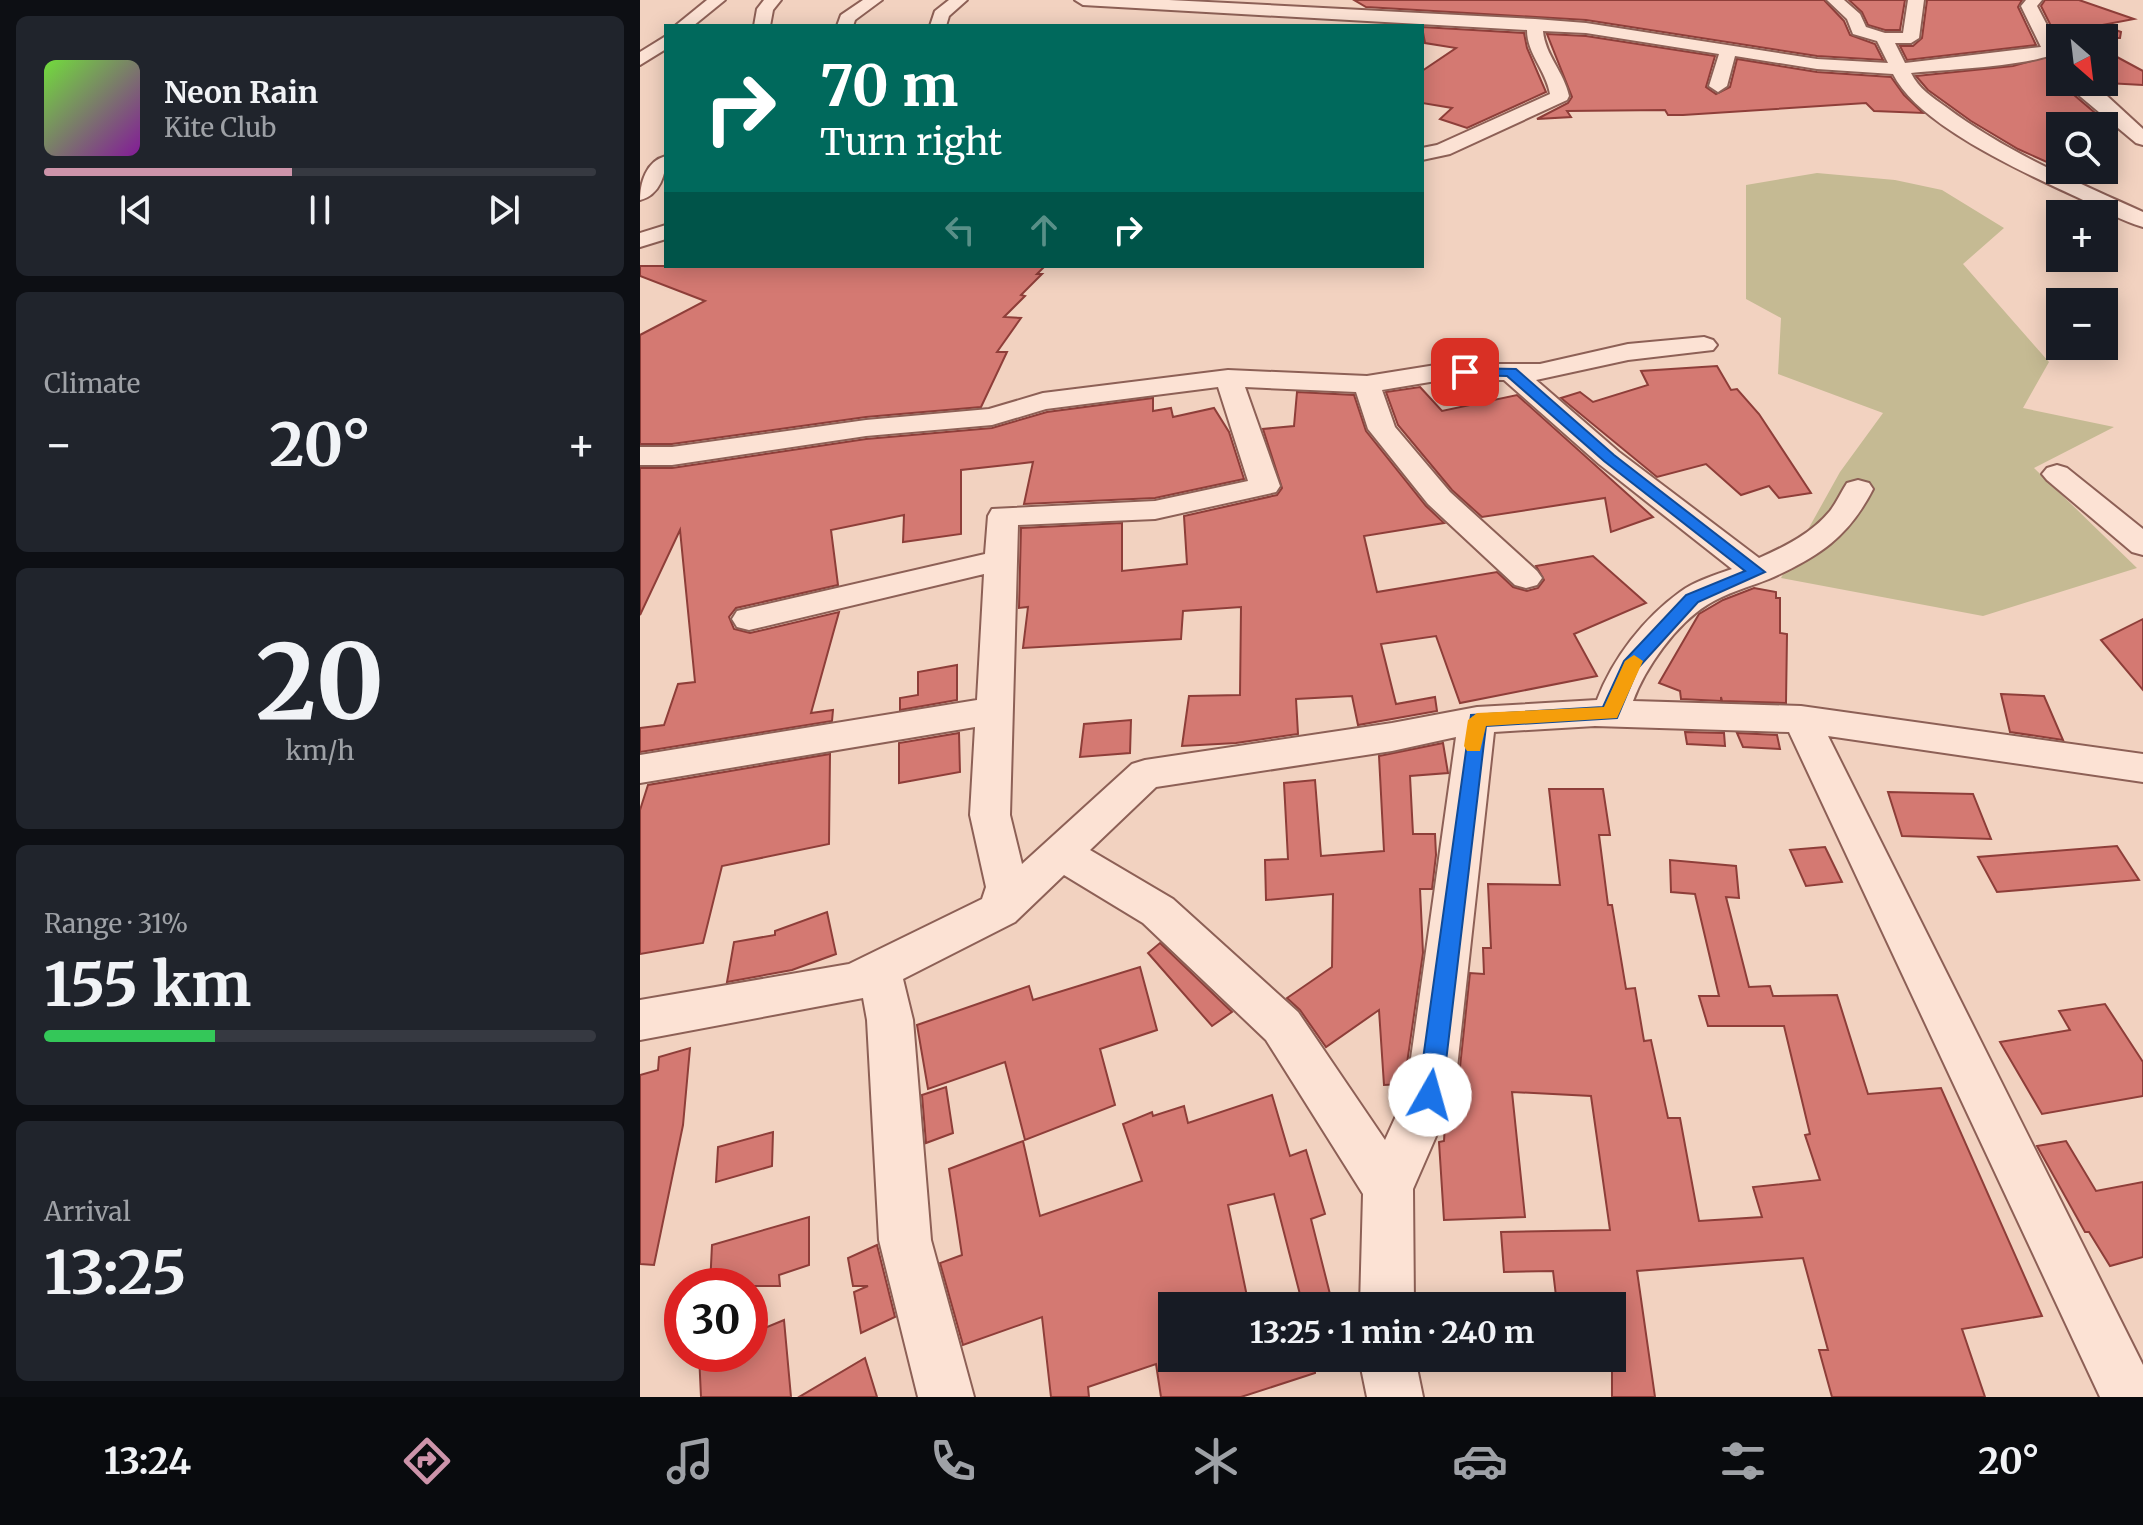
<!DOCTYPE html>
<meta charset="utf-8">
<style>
body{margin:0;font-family:Merriweather,serif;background:#20242c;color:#f1f3f6;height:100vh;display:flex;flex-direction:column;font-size:30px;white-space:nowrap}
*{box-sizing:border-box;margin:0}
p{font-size:26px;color:#9ea1a6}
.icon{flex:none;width:44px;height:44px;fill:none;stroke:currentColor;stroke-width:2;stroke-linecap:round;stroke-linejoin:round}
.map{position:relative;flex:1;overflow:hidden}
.details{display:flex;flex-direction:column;gap:16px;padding:16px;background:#0d0f14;width:640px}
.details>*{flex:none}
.top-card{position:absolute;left:24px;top:24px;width:760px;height:244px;border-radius:0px;box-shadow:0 4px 20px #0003;background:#00695c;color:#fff;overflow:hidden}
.needle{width:52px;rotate:152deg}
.buttons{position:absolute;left:1406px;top:24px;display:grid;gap:16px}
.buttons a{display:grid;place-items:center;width:72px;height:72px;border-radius:0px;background:#171b24;box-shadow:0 4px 20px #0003;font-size:40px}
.speed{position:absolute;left:24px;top:1268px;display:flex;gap:16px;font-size:40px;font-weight:700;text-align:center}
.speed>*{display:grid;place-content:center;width:104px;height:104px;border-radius:50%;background:#171b24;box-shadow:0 4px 20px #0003;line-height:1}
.speed .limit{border:12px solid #d22;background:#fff;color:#111}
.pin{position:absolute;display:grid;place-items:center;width:68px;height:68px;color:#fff;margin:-34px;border-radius:16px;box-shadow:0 4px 12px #0006}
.me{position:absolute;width:88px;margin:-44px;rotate:7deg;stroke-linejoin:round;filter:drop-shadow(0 0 6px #0008)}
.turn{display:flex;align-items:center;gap:28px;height:168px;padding:0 24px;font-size:36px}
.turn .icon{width:104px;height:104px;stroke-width:2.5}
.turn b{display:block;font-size:56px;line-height:68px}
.lanes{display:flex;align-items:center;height:76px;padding:0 24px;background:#0003;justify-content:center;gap:40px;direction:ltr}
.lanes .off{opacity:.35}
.big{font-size:60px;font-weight:700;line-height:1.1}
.details .card{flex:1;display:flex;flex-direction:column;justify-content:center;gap:12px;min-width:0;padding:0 28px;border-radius:12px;background:#20242c}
.details .dial{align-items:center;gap:0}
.dial b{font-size:104px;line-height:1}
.song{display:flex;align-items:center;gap:24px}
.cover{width:96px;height:96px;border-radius:12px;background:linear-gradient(135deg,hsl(100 70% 55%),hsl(290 70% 35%))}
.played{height:8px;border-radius:4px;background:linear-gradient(90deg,#cd94aa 45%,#363941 45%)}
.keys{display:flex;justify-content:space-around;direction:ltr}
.heat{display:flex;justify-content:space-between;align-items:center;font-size:44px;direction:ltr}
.charge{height:12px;border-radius:6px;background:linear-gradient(90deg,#34c759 31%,#363941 0)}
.trip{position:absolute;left:518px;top:1292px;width:468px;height:80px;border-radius:0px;background:#171b24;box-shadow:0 4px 20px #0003;font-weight:700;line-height:80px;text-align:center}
.menu{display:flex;height:128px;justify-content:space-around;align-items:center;background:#090b0e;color:#9ea1a6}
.menu .icon{width:56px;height:56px}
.menu .on{color:#cd94aa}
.menu b{font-size:36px;color:#f1f3f6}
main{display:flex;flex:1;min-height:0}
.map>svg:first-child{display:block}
</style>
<main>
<section class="details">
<div class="card">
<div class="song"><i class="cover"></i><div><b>Neon Rain</b><p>Kite Club</p></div></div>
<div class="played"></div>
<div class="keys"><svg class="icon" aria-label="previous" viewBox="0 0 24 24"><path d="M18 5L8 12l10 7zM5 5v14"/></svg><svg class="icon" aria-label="pause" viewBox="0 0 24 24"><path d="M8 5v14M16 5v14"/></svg><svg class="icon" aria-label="next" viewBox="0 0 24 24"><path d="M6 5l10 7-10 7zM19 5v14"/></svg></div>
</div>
<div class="card"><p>Climate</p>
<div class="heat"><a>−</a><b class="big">20°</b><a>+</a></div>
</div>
<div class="card dial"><b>20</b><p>km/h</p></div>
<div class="card"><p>Range · 31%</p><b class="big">155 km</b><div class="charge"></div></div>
<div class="card"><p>Arrival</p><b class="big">13:25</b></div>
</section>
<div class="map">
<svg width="1503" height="1397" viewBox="0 0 1503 1397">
<rect width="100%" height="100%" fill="#f2d2c0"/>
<polygon fill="#c5ba93" points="1177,173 1255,180 1302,190 1364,228 1323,264 1409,362 1383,408 1474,427 1394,468 1497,568 1343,616 1141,578 1200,472 1243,413 1138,374 1141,318 1106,299 1106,185"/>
<g fill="#d47972" stroke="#8e3e39" stroke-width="2">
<polygon points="714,0 1184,0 1204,21 1210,35 1235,44 1243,60 1177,56 946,20 726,7"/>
<polygon points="1209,0 1265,0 1260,30 1245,30 1228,25 1222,12"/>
<polygon points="1287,0 1382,0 1378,7 1396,45 1267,60 1260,46 1273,46 1282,38"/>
<polygon points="1405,0 1439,0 1494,19 1462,25 1481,32 1480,38 1420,38 1420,44 1401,6"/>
<polygon points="782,27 884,33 887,48 906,92 827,128 800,119 812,108 782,103 782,71 816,48 785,43"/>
<polygon points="907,34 946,36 1075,56 1066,87 1076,94 1090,87 1097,59 1177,72 1251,77 1264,95 1283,113 1234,111 1226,103 1043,115 1028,115 1025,110 927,111 931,117 897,119 928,103 932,97"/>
<polygon points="1464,50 1503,71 1503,85 1448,82 1464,82"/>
<polygon points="1420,53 1420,82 1433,82 1428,84 1433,94 1461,118 1456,119 1476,130 1464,133 1464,126 1420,126 1420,168 1378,149 1331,121 1288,90 1276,76 1373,66"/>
<polygon points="0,266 405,266 397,274 402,274 381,295 385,296 364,317 381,318 357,352 367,352 341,407 226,417 32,444 0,444 0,335 65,301 0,276"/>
<polygon points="1077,366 1091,390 1097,389 1119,414 1171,493 1139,498 1129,486 1101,495 1066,464 1017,477 921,398 940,392 953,402 1008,385 1001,371"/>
<polygon points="780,387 802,411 877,395 1013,517 971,532 965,498 842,517 812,490 758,425 746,392"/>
<polygon points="657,392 714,395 726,431 786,506 804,523 724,536 737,592 857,572 873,587 887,591 898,588 904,580 896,566 953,556 1006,603 934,634 957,676 820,703 796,636 741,644 756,704 795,697 797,711 718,725 712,696 656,699 658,734 596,743 542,746 549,696 600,695 601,607 543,611 541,639 383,648 388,607 379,608 381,528 482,523 482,571 547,564 544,516 637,495 642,488 623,429 654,426"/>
<polygon points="513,398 513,411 531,408 533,417 574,408 589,432 604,479 515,498 384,504 393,462 321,470 321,534 263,542 264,515 191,530 198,585 96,608 89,617 94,629 110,633 199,612 171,713 193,710 192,721 0,752 0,728 24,725 38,684 55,682 40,530 0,615 0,468 32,468 226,439 352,428 407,412"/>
<polygon points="1114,588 1136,592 1136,598 1140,598 1140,633 1147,634 1146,703 1082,701 1081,697 1081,701 1041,699 1040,691 1019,683 1059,614 1083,600"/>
<polygon points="1503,619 1503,690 1461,640"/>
<polygon points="317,665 317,700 260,710 260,698 278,695 278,672"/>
<polygon points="1361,694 1404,696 1423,740 1370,732"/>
<polygon points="491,720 490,753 440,757 444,724"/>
<polygon points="1045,732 1084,733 1085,746 1047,744"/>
<polygon points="319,733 320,772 259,783 259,743"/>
<polygon points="1097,733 1137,735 1140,749 1103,747"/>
<polygon points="803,743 808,773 770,776 773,834 795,834 796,855 792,889 780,889 783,953 764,1084 744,1085 739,1010 686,1047 660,1010 647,998 692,967 693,894 626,900 625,860 648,859 644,783 675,780 681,856 744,851 739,756"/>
<polygon points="190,754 189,844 82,866 63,943 0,954 0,810 8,785"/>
<polygon points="909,789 963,789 970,835 959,835 968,905 972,905 986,989 995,988 1004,1041 1011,1040 1028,1118 1040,1118 1059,1221 1122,1217 1113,1187 1180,1180 1165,1135 1170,1134 1144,1026 1068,1026 1059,996 1079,996 1055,894 1031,892 1030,860 1096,866 1099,898 1086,897 1109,987 1130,986 1133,996 1197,995 1228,1094 1301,1088 1402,1316 1322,1329 1345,1397 1192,1397 1179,1350 1188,1350 1163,1258 997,1271 1015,1397 972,1397 972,1306 958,1306 956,1295 916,1296 913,1271 864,1272 861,1232 970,1230 951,1096 872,1092 885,1217 804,1220 799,1142 804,1141 805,1124 817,1095 830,973 844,974 843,948 851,948 848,884 920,885"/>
<polygon points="1248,792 1333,794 1351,839 1262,836"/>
<polygon points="1477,846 1499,880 1357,892 1338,857"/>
<polygon points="1185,847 1202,882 1166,886 1150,850"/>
<polygon points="187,912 196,954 152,970 87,982 94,942 135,935 135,931"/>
<polygon points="520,943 592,1012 572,1026 508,953"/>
<polygon points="500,967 517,1030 460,1049 475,1105 385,1140 365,1062 288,1089 277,1025 389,986 393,1000"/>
<polygon points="1465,1004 1503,1062 1503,1096 1402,1114 1360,1042 1430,1030 1419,1011"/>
<polygon points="50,1048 43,1125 14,1265 0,1264 0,1075 18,1070 19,1057"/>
<polygon points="306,1087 313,1133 286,1143 282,1095"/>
<polygon points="632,1095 650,1156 666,1150 685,1214 671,1219 693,1306 663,1306 634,1194 588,1205 609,1306 532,1306 532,1358 620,1358 622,1367 675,1370 675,1373 601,1397 521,1397 516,1364 448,1387 449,1397 411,1397 402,1317 323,1345 300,1263 322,1255 309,1169 383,1141 400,1216 502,1181 483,1124 512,1112 513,1116 544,1106 548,1123"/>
<polygon points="133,1132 132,1166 76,1182 78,1147"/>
<polygon points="1426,1141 1456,1191 1503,1182 1503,1257 1470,1266 1449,1232 1445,1232 1397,1146"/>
<polygon points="169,1217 169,1265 139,1275 140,1286 70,1286 72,1245"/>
<polygon points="237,1245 255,1317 221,1333 214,1292 228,1286 213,1286 208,1258"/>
<polygon points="144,1320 151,1397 61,1397 59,1354 110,1354 110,1334"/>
<polygon points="225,1358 237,1397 159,1397"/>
</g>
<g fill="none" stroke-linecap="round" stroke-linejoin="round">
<g stroke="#8d6056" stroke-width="4">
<g id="street">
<polygon points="67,0 85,0 53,26 35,26"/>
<polygon points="124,0 141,0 133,10 130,26 114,26 117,9"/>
<polygon points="223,0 242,0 215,20 213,26 197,26 201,15"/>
<polygon points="309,0 327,0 309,16 306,26 290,26 295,11"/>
<path d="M 435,0 L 529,0 L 895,19 L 946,23 L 1177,59 L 1248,63 L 1237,41 L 1213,34 L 1207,19 L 1187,0 L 1204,0 L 1220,14 L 1226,27 L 1245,33 L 1263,33 L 1268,0 L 1284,0 L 1279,38 L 1271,43 L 1255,43 L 1265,63 L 1401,47 L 1381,6 L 1386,0 L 1402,0 L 1397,6 L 1420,50 C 1403,66 1299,70 1271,73 C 1279,89 1292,97 1306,107 C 1366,152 1435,181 1503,212 L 1503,227 C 1482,221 1461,209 1441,199 C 1389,175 1278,126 1253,74 L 1177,69 L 1095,56 L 1087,86 L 1078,92 L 1069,86 L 1079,54 L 946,33 L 903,31 C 905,55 924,72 929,96 L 927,100 L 810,154 L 782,160 L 782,148 L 797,145 L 910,94 C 906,70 887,54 887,30 L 443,5 Z"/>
<polygon points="26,36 26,49 0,65 0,52"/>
<polygon points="1442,82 1466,95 1503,129 1503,145 1496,143 1435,92 1433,88 1435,84"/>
<path d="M 26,156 C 26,174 20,195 0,200 C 0,183 6,161 26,156 Z"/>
<polygon points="26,225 26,239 0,247 0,233"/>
<path d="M 1064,337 L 1073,340 L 1077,345 L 1073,350 L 988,360 L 896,380 L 979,452 L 1119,558 C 1146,546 1172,533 1190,511 C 1197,502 1201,492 1207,483 L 1218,480 L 1229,483 L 1233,489 C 1208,538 1178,557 1129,579 C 1109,587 1086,593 1067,605 C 1036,624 1005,668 993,701 L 1161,706 L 1503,754 L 1503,782 L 1188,736 L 1503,1365 L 1503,1397 L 1460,1397 L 1149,732 L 955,726 L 854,732 L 814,1095 L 773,1189 L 774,1306 L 720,1306 L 723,1194 L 626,1040 L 503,923 L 424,875 L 375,922 L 263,979 L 273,1020 L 291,1240 L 334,1397 L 278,1397 L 239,1240 L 227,1020 L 223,998 L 0,1040 L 0,1000 L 209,964 L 342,899 L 346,887 L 330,815 L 335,727 L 0,783 L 0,755 L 337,700 L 344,574 L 109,630 L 97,627 L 92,619 L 97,611 L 345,554 L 348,516 L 352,509 L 515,501 L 608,481 L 578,387 L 406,409 L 352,425 L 226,436 L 32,465 L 0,465 L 0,447 L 32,447 L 226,420 L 349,409 L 403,393 L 588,370 L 727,376 L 802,364 L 900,364 L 988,344 ZM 802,380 L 864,380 L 959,464 L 1092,569 C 1075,575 1055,581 1040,592 C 1004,618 973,658 957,700 L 837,707 L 752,723 L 505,760 L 492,764 L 382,864 L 370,815 L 378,525 L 515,519 L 636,492 L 640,486 L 605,387 L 716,392 L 728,429 L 788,504 L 875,585 L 886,588 L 897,585 L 902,578 L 897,571 L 810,492 L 755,427 L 742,390 ZM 816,737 L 766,1094 L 745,1140 L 658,1012 L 533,899 L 450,850 L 516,787 L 752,751 Z"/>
<polygon points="1417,465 1427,468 1503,529 1503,555 1492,552 1407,480 1402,474 1407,468"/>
<polygon points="719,1358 775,1358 783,1397 727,1397"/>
</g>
</g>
<use href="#street" fill="#fce2d4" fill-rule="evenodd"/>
</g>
<polygon fill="#1a73e8" stroke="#114b97" stroke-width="2" points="825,368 876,369 974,455 1125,572 1058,602 998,668 977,718 846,726 802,1095 799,1103 790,1107 782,1103 778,1095 831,715 963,707 984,661 1046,595 1105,571 964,461 867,376 820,375 820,369"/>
<polygon fill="#f59e0b" points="994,655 1003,661 977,718 846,726 840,751 827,751 824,746 828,720 837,713 964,707 985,661"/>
</svg>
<div class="buttons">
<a><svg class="needle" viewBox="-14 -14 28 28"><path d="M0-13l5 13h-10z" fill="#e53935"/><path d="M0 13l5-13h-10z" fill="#9ea1a6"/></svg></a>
<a><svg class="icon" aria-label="search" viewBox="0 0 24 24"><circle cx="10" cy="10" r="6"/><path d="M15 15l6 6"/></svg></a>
<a>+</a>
<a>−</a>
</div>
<div class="speed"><div class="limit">30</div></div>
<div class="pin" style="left:825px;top:372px;background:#d93025"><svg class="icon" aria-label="arrive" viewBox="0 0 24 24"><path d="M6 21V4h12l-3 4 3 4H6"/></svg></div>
<svg class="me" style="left:790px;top:1095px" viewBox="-20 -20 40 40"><circle r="19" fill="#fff"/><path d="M0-13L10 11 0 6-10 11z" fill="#1a73e8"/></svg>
<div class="trip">13:25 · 1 min · 240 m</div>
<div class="top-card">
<div class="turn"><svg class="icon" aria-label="right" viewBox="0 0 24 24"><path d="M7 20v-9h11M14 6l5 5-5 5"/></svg><div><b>70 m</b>Turn right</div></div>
<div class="lanes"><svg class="icon off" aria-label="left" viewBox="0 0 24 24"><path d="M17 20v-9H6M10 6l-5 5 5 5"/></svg><svg class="icon off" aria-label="ahead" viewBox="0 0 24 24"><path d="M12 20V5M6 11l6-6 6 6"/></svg><svg class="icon" aria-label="right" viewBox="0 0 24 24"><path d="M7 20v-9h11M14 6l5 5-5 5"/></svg></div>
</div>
</div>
</main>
<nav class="menu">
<b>13:24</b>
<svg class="icon on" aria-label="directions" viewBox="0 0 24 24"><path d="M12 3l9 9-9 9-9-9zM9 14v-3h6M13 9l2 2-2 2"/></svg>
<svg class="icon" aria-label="music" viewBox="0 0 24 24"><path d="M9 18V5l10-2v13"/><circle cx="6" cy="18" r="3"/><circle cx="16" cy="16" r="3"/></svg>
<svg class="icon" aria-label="phone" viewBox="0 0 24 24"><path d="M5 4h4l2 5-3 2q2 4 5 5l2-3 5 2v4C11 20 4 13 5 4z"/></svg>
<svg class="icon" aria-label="climate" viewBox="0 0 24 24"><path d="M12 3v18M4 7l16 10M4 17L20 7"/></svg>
<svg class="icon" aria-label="car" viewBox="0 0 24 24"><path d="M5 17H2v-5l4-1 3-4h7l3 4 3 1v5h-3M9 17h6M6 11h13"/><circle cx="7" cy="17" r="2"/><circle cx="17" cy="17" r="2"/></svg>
<svg class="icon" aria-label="filters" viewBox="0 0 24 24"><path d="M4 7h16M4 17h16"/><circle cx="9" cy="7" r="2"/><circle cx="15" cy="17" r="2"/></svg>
<b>20°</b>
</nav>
